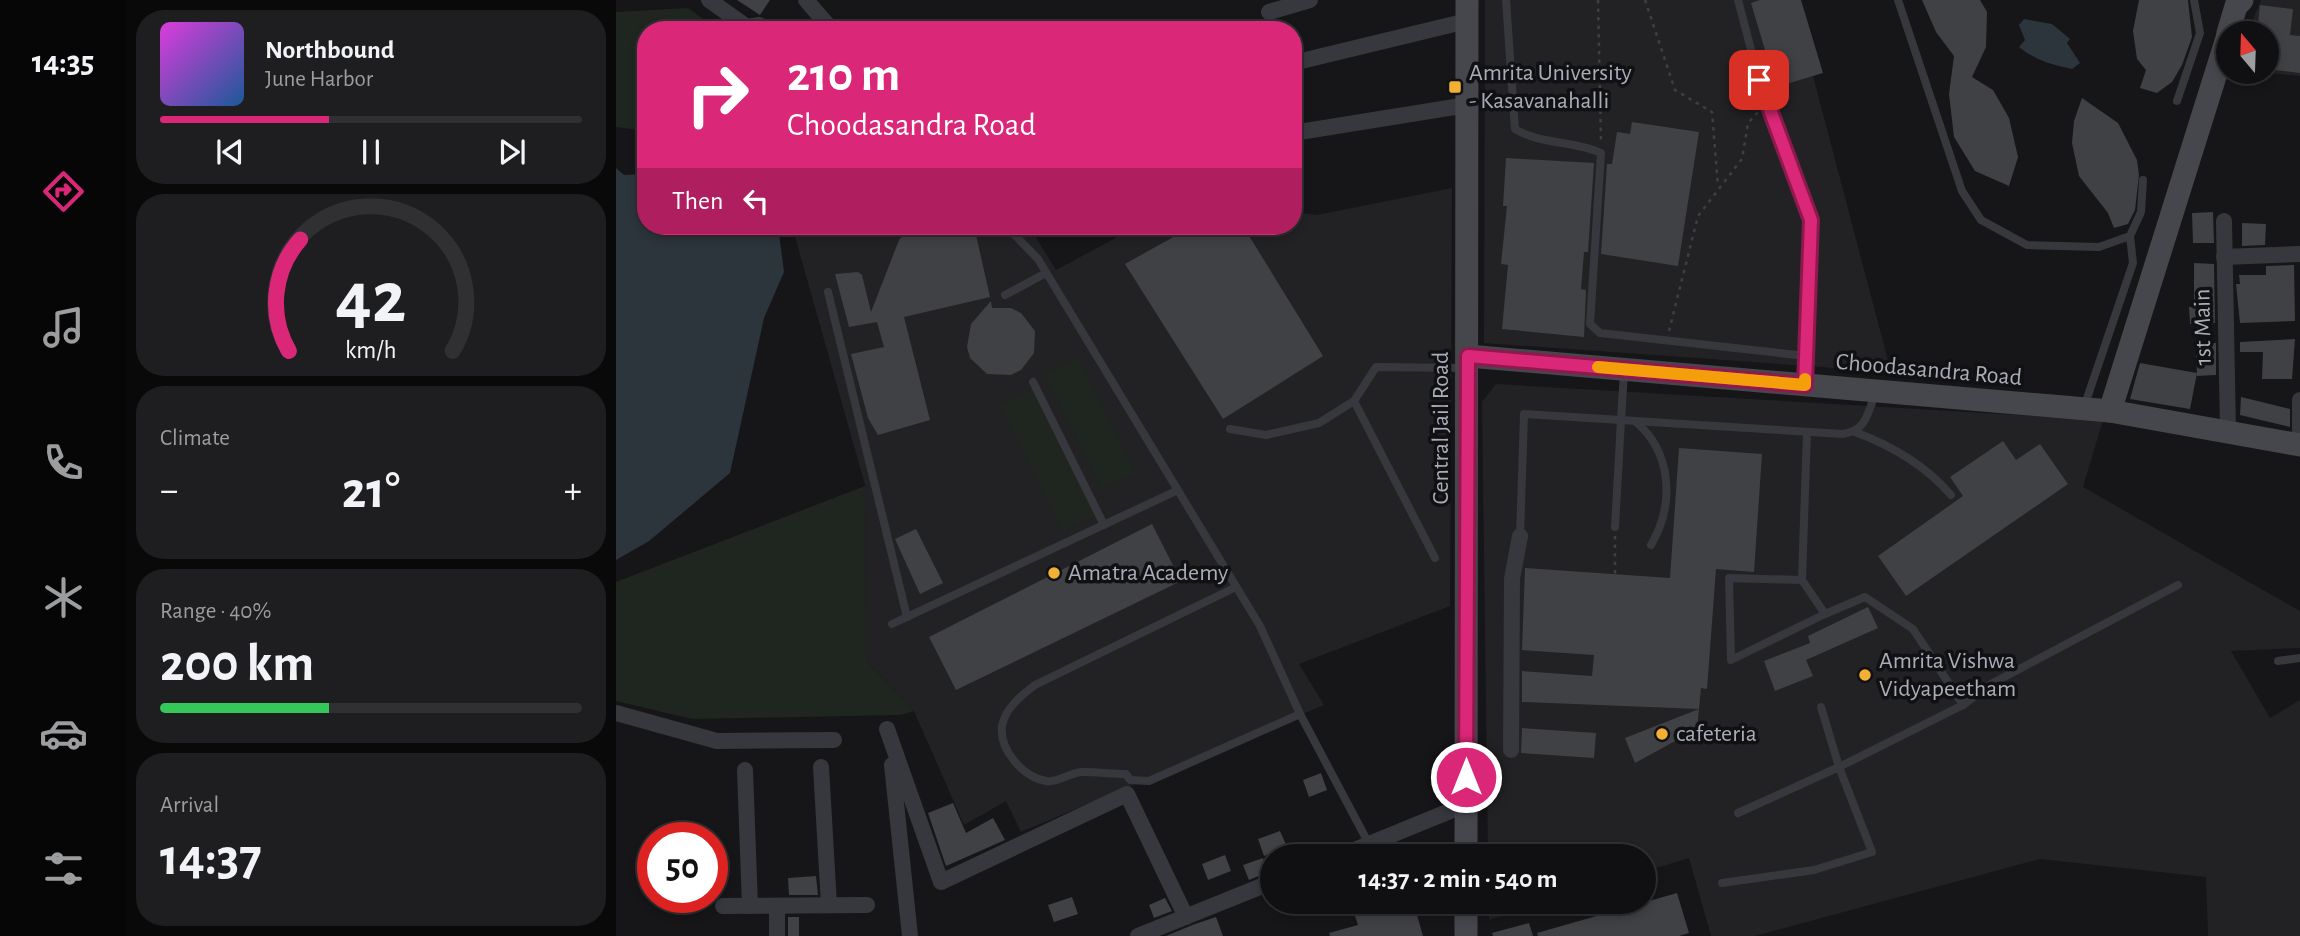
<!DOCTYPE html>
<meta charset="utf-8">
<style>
body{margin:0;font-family:"Alegreya Sans",sans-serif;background:#1e1e20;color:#f1f3f6;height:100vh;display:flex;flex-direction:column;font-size:26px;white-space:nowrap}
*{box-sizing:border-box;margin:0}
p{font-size:23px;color:#9c9d9f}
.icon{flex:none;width:38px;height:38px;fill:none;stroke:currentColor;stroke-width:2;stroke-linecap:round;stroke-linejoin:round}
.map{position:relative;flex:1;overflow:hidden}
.drawer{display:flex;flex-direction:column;gap:10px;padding:10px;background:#09090a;width:490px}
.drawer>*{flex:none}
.hud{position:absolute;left:21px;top:21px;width:665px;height:214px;border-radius:28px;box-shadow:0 4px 10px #0003,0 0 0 2px #303032;background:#db2777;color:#fff;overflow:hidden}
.needle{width:46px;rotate:341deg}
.tools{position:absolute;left:1600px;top:21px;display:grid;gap:14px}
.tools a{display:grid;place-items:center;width:63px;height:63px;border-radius:50%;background:#101012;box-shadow:0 4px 10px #0003,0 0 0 2px #303032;font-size:35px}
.speed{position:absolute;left:21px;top:822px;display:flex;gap:14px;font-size:35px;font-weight:700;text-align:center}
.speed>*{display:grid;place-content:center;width:91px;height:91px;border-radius:50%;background:#101012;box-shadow:0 4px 10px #0003,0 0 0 2px #303032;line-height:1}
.speed .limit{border:10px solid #d22;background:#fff;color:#111}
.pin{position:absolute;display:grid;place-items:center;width:60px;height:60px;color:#fff;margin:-30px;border-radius:14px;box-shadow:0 4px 10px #0006}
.me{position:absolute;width:77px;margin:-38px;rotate:0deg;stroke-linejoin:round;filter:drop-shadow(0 0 5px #0008)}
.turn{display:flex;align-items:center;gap:24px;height:147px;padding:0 35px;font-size:32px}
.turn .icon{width:91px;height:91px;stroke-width:2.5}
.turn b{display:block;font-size:49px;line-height:60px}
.then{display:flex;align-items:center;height:66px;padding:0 35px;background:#0003;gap:14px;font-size:26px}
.big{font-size:52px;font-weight:700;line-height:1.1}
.drawer .tile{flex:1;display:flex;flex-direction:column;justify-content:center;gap:10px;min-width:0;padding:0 24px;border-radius:28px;background:#1e1e20}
.drawer .dial{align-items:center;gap:0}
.dial svg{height:182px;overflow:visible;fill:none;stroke:#303032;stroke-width:7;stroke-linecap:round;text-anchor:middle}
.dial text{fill:#f1f3f6;stroke:none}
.song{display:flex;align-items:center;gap:21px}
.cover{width:84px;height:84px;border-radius:10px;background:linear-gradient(135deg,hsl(300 70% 55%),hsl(210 70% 35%))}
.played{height:7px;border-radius:4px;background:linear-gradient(90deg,#db2777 40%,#303032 40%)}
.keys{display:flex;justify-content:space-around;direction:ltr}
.heat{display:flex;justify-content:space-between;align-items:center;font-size:38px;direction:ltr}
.charge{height:10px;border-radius:5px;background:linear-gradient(90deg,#34c759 40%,#303032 0)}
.trip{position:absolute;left:644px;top:844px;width:396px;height:70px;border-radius:35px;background:#101012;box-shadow:0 4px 10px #0003,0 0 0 2px #303032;font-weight:700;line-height:70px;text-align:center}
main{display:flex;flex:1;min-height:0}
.tab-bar{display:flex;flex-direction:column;width:126px;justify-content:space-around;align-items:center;background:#060607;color:#9c9d9f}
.tab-bar .icon{width:49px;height:49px}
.tab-bar .active{color:#db2777}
.tab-bar b{font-size:32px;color:#f1f3f6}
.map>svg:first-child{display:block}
</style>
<main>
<nav class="tab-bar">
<b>14:35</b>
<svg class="icon active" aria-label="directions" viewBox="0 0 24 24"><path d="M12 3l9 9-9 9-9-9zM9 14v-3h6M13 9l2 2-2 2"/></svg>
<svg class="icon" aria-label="music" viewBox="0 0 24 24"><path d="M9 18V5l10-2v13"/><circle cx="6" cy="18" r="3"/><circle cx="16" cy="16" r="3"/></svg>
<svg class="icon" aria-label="phone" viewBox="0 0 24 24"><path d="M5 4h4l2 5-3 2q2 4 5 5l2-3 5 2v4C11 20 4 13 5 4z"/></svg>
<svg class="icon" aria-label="climate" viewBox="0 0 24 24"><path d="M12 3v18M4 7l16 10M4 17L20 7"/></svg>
<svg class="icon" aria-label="car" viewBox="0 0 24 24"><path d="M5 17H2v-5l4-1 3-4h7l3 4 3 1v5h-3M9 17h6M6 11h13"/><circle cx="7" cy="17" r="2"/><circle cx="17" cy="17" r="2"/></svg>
<svg class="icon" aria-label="filters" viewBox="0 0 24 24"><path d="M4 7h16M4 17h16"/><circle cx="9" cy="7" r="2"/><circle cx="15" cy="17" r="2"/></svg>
</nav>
<section class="drawer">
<div class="tile">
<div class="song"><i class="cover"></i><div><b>Northbound</b><p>June Harbor</p></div></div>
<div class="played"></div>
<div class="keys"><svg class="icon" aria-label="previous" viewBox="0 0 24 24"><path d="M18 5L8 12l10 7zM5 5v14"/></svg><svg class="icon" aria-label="pause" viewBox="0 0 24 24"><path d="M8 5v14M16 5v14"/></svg><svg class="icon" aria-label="next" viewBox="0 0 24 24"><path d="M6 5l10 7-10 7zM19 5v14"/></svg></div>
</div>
<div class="tile dial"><svg viewBox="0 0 100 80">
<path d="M14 69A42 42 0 1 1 86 69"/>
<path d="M14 69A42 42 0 0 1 19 20" stroke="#db2777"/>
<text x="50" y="56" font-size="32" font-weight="700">42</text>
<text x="50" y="72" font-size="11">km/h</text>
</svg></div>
<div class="tile"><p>Climate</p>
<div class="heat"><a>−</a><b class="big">21°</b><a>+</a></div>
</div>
<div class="tile"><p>Range · 40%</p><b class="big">200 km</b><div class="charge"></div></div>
<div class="tile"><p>Arrival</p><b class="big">14:37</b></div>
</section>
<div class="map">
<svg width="1684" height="936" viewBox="0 0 1684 936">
<rect width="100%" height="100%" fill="#161618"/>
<g fill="#222225">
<polygon points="869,0 1177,0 1275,372 868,343"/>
<polygon points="1645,0 1684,0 1684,76 1642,72 1650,72 1650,33 1631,33"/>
<polygon points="836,188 834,606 683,664 708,705 405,832 390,801 348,825 298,711 250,660 249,485 176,226 413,226 440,270 522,226 677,226 677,212 701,215"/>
<polygon points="880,384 1487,420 1467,487 1684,611 1684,648 1615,651 1654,718 1684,700 1684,936 1592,936 1590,877 1424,859 1139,936 1095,936 1073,858 1027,872 1027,856 872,856 866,402"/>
<polygon points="873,901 933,901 873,920"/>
</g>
<g fill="#1e261f">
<polygon points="72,8 102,30 30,30 30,131 0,127 0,12"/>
<polygon points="462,357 520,473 485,490 427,374"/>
<polygon points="417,389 480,515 447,531 384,405"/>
<polygon points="249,486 250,660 298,711 285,715 76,719 0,701 0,582"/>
</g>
<g fill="#2c353c">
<path d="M 1408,19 L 1436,24 L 1454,39 L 1451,43 L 1464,63 L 1456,69 C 1436,65 1419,60 1403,47 L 1409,40 L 1403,25 Z"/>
<polygon points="0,168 8,175 30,174 30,226 162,226 168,272 148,318 114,473 33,541 0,560"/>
</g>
<g fill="#404145">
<polygon points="121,0 154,0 144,15"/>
<polygon points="1144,0 1185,0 1207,73 1160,87 1135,3"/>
<polygon points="1306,0 1364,0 1371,12 1370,47 1356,77 1377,90 1393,118 1402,157 1393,186 1359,171 1338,137 1333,94 1338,56 1320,32"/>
<polygon points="1523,0 1572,0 1576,37 1566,65 1556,82 1541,93 1524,88 1530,70 1521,59 1517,31"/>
<polygon points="1644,5 1677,9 1674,35 1684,36 1684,73 1650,69 1650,33 1641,33"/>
<polygon points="1466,98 1502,123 1521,160 1523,175 1519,210 1512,224 1498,228 1492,213 1463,176 1456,143 1458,121"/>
<polygon points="1016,122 1083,132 1062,266 985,254 991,164 996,164 1001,132 1014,134"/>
<polygon points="890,158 978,163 972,252 968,252 965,289 970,290 968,337 886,329 892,265 885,264 891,206 887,206"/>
<polygon points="1597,212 1598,243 1577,243 1576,213"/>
<polygon points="1626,223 1650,224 1649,245 1626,246"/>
<polygon points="305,226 358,226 374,297 288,317 314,420 262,435 252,418 235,354 268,347 261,322 233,327 219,274 242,272 246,275 255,312 283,240 292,230 308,236"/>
<polygon points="577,226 627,226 707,356 607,419 509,264"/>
<polygon points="1578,263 1598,264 1599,323 1574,324 1573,307 1578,307"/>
<polygon points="1678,265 1679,321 1624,323 1620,284 1624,284 1623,275 1650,275 1650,266"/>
<polygon points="375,301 376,308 395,308 405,313 419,331 418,353 405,370 395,375 371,374 354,358 351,347 355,324"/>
<polygon points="1679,339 1676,379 1646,379 1647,352 1624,352 1624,342"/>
<polygon points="1600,343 1600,375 1581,376 1580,344"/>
<polygon points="1524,363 1581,373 1574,409 1514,399"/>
<polygon points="1625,397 1674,409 1674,427 1624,415"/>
<polygon points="1387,441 1400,460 1424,444 1452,484 1290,596 1262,556 1347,496 1334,477"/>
<polygon points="1063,448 1146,454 1138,572 1100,569 1091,689 1085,688 1083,709 906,702 906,671 976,676 978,655 906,650 909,568 1054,578"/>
<polygon points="536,524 565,581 340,690 313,637"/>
<polygon points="300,529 327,583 304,594 279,539"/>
<polygon points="1252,607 1262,628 1190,660 1197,676 1159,691 1148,661 1194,643 1192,636"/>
<polygon points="1083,709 1081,729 1019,763 1009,738"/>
<polygon points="906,728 980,733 978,758 905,753"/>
<polygon points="705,773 711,790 693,797 687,780"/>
<polygon points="337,803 350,833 377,818 389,840 330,866 312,813"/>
<polygon points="664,831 671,847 648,856 642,839"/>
<polygon points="609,855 615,871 592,880 586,864"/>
<polygon points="647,858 652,872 633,880 627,865"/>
<polygon points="200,876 202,895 173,895 172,878"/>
<polygon points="1061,893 1073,933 1063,936 922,936 921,933"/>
<polygon points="456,897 462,914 438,922 432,905"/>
<polygon points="549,898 556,911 538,918 533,905"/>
<polygon points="775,901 797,901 807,936 714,936 713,933 742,925 739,916 776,905"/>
<rect x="172" y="917" width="11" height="19"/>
<polygon points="600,917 607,936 550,936 579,924"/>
<polygon points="913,923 917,936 877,936 876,933"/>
</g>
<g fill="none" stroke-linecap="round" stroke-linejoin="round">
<g stroke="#3d3f44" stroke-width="2.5" stroke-dasharray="3.5 5" stroke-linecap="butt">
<polyline points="982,0 985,142"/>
<polyline points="1029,0 1059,90 1096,112 1102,186"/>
<polyline points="1053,331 1082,216 1126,159 1132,123 1144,110"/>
<polyline points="999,536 999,574"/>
</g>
<g stroke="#37383d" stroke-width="8">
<path d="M 890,0 L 899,129 C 924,145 958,140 985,153 L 974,324 L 984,333 L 1190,356"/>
<polyline points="1122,0 1143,80 1195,220 1189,382"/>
<polyline points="1282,0 1346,191 1365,220 1411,245 1483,247 1514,236 1525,212 1527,180"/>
<polyline points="1561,101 1584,33 1578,0"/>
<polyline points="390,226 422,259 644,626 684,714 753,844"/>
<polyline points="212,292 291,617"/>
<polyline points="389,295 430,273"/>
<path d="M 1008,372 L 1005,420 L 1019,421 L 1227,434 C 1250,431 1252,413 1259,394"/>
<polyline points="417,382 488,525"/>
<polyline points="738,401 819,558"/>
<polyline points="1468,407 1517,263 1514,236"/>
<path d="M 1019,421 C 1056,452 1059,504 1035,545"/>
<polyline points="614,429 650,435 703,423 738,401 760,367 850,368"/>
<path d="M 1239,432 C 1274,445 1310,466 1335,495"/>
<polyline points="904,536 908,414 1005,420 999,527"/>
<polyline points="1186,580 1113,578 1115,660 1209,614"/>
<path d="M 620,587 L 419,685 C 406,695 389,708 386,726 C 383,750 407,777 430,781 C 443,783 454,772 467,772 C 481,772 495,774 510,774 L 514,780 L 533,781 L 684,714"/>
<polyline points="276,624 560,491"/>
<polyline points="1662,661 1684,658"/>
<polyline points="1347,705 1375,684 1562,585"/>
<polyline points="1122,813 1223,767 1205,707"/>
<polyline points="1106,883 1198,870 1256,852 1223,767 1347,705 1297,629 1249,597 1209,614 1186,580 1191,432"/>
</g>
<g stroke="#37383d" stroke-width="16">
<polyline points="93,0 131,27 143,25 152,30"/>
<polyline points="190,0 216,30"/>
<polyline points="653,12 694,0"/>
<polyline points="677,63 851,21"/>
<polyline points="677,133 851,105"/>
<polyline points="1608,221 1612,431"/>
<polyline points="1608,257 1684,254"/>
<polyline points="1684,444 1684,400"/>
<polyline points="0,713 101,741 218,740"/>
<polyline points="271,729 325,882 511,794 570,917"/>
<polyline points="895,750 896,579 904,536"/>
<polyline points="276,765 294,936"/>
<polyline points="205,767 213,905"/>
<polyline points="129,770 134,906"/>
<polyline points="724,856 851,804"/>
<polyline points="107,906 251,905"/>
<polyline points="161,906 161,936"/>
<polyline points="522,936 656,882"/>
</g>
<g stroke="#45474d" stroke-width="23">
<polyline points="1612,33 1620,6 1626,0"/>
<polyline points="852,356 1494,411 1684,445"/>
<polyline points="1494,411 1612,35"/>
<polyline points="850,856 851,0"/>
<polyline points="850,936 850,901"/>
</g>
</g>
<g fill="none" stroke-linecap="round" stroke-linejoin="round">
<g stroke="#8e194d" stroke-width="18">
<polyline id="route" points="850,777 852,356 1189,385 1195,220 1143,80"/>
</g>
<use href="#route" stroke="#db2777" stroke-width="12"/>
<polyline stroke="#f59e0b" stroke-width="12" points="982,367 1189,385 1189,379"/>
</g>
<g fill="#f2b134" stroke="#111113" stroke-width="2.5">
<rect x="832" y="80" width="14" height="14" rx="3.5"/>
<circle cx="438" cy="573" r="7"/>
<circle cx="1249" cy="675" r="7"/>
<circle cx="1046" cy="734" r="7"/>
</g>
<g text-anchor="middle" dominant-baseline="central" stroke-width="7" stroke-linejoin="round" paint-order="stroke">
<g font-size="24" fill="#a8adb8" stroke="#111113" text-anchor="start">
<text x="853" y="73">Amrita University<tspan x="853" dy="28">- Kasavanahalli</tspan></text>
<text x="452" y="573">Amatra Academy</text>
<text x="1263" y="661">Amrita Vishwa<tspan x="1263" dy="28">Vidyapeetham</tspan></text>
<text x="1060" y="734">cafeteria</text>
</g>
<g font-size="24" fill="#a8adb8" stroke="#111113">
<text transform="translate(1587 327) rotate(-91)">1st Main</text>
<text transform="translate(1313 370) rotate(5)">Choodasandra Road</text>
<text transform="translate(825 428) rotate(-90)">Central Jail Road</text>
</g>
</g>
</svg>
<div class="tools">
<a><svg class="needle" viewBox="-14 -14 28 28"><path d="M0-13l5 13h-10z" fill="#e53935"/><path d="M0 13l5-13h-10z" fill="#9c9d9f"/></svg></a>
</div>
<div class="speed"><div class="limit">50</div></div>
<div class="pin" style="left:1143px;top:80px;background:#d93025"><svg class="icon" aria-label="arrive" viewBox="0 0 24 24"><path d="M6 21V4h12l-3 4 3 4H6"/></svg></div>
<svg class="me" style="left:850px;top:777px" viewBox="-20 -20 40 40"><circle r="17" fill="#db2777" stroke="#fff" stroke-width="3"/><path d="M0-11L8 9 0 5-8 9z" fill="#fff"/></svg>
<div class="trip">14:37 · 2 min · 540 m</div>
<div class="hud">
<div class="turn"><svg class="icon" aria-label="right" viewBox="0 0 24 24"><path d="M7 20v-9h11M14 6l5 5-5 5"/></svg><div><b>210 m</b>Choodasandra Road</div></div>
<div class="then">Then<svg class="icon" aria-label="left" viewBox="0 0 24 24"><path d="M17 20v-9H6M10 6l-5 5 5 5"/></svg></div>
</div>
</div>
</main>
